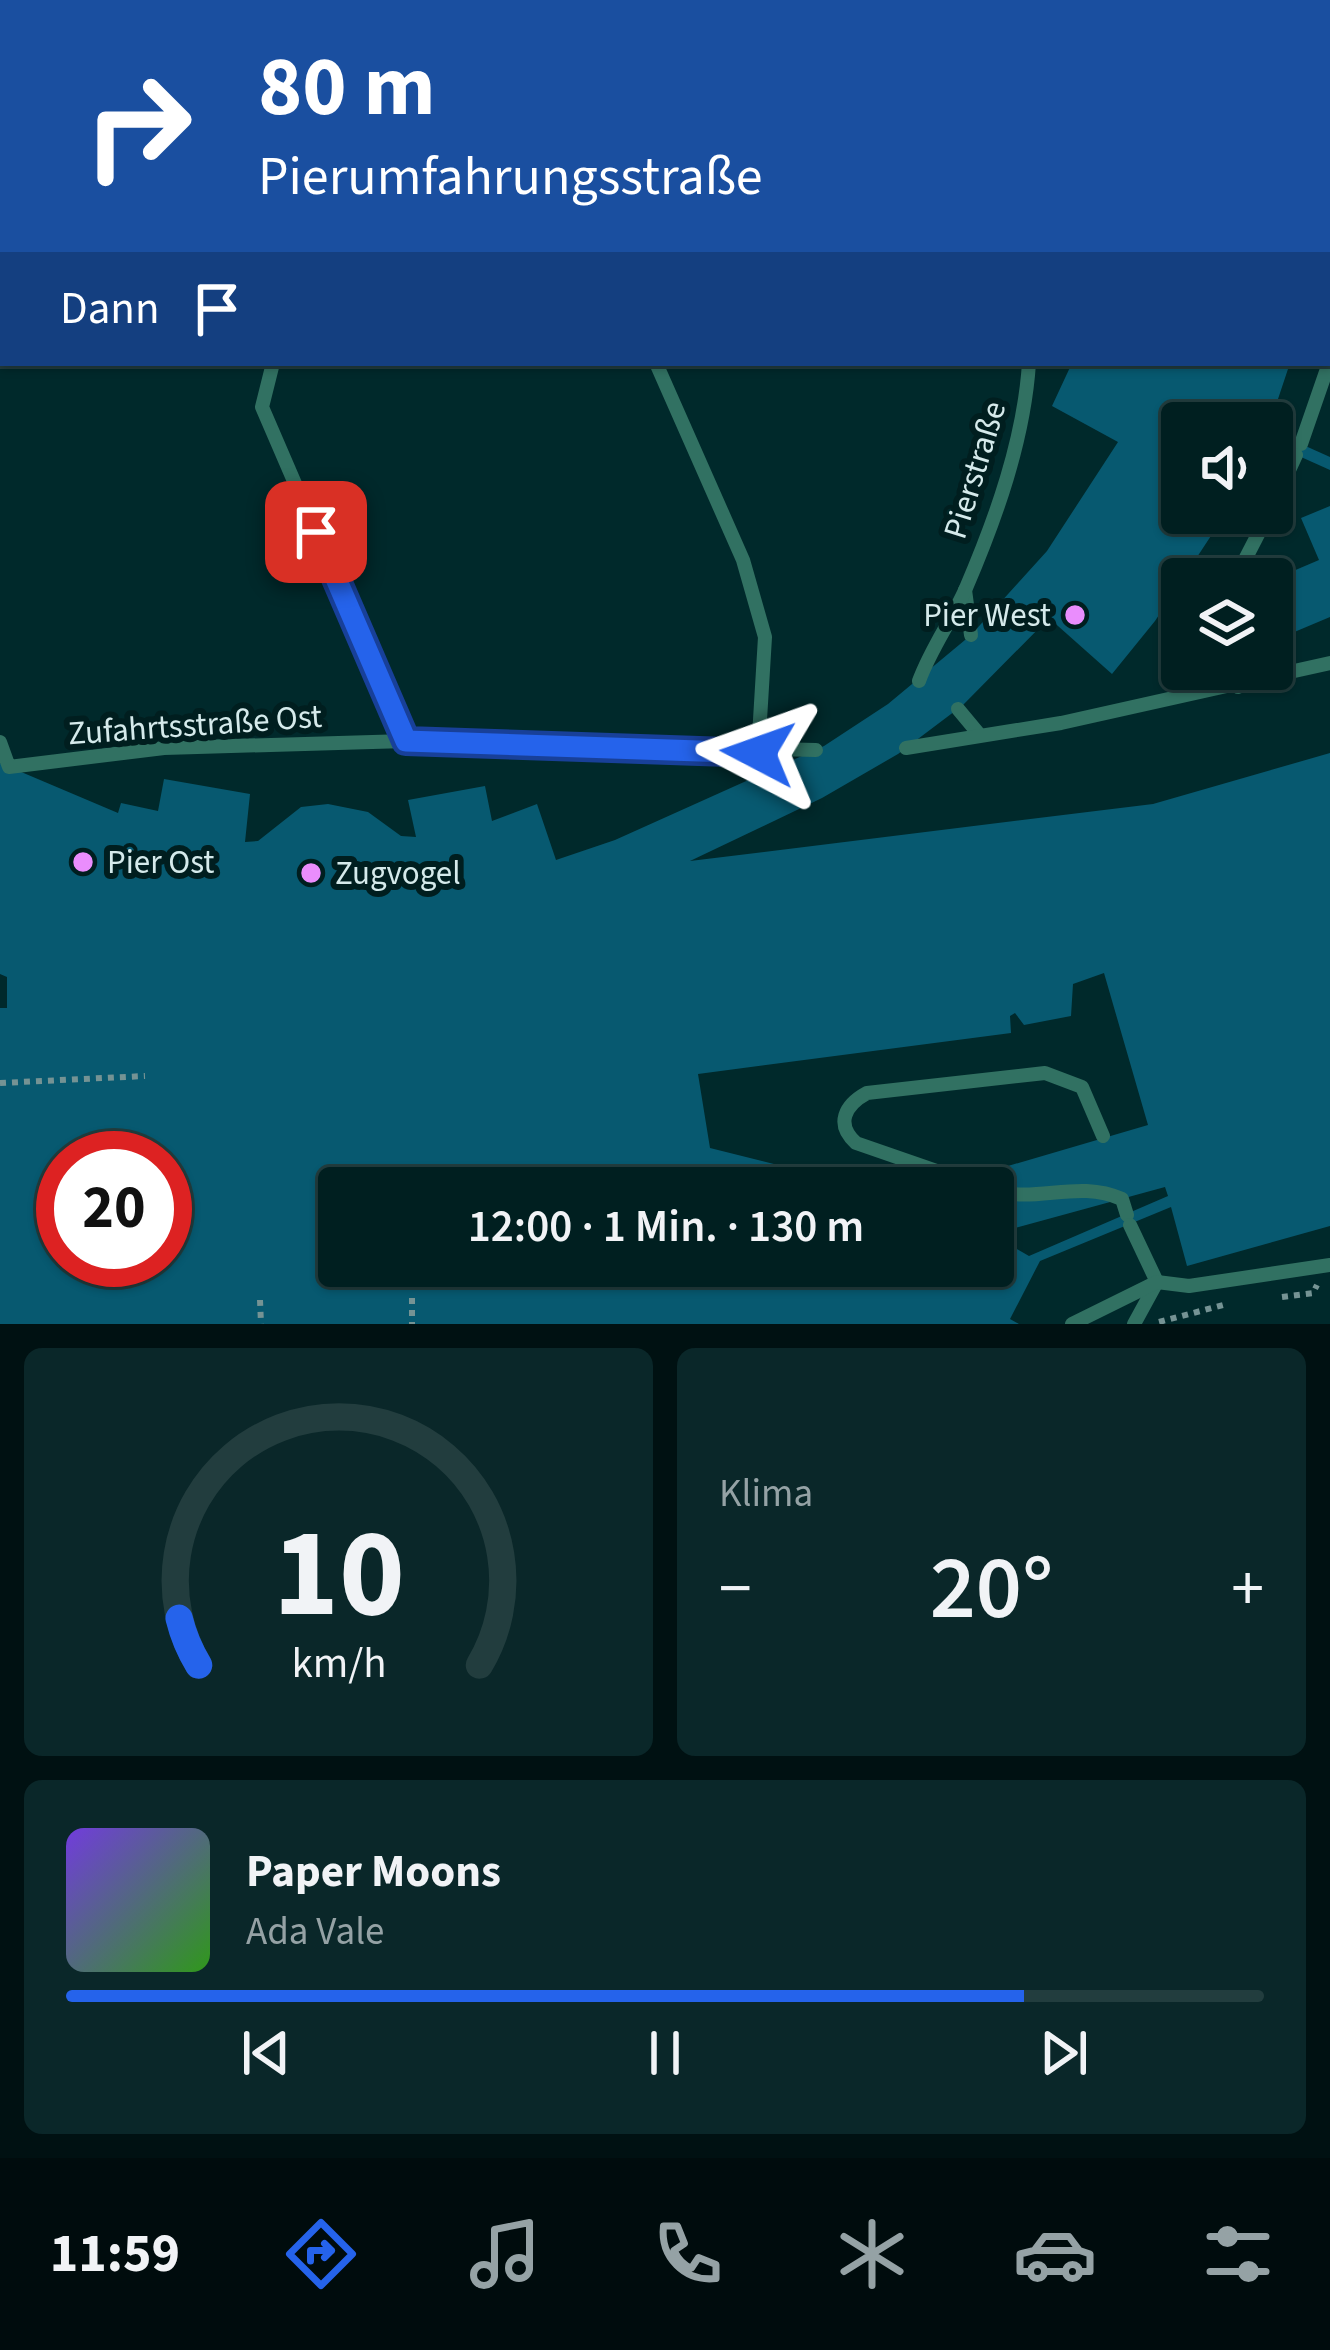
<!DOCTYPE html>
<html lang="de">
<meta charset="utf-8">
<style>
body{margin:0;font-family:"Source Sans 3",sans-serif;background:#0a2729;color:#f1f3f6;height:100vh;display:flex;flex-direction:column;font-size:45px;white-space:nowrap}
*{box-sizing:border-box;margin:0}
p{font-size:39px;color:#95a2a5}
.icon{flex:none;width:66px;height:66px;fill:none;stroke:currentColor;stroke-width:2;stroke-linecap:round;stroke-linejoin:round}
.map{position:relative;height:1324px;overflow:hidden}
.drawer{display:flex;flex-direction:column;gap:24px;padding:24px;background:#001112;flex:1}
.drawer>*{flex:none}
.banner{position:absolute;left:0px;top:0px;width:1332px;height:366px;box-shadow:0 3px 9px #0004,0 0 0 3px #223d3e;background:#1a4fa0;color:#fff;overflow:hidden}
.fabs{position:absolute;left:1161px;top:402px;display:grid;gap:24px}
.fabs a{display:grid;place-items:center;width:132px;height:132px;border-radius:12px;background:#001f20;box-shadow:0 3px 9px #0004,0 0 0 3px #223d3e;font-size:60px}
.speed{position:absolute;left:36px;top:1131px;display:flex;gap:24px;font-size:60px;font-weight:700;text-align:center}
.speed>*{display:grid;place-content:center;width:156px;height:156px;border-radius:50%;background:#001f20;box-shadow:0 3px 9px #0004,0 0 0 3px #223d3e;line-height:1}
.speed .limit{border:18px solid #d22;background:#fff;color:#111}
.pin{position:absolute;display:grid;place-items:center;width:102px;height:102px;color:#fff;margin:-51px;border-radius:24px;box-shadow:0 6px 18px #0006}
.me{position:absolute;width:132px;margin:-66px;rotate:274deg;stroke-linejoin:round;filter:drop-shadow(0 0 9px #0008)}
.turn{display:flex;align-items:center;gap:42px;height:252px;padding:0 60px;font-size:54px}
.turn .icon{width:156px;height:156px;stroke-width:2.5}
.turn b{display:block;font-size:84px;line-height:102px}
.then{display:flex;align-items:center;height:114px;padding:0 60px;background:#0003;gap:24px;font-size:45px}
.big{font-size:90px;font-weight:600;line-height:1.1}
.drawer .card{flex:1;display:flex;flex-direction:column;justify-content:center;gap:18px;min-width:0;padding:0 42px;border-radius:18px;background:#0a2729}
.drawer .dial{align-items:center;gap:0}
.dial svg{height:312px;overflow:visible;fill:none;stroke:#223d3e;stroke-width:7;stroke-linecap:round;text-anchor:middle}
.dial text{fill:#f1f3f6;stroke:none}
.song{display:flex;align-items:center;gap:36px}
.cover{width:144px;height:144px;border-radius:18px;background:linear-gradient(135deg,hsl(260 70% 55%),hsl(110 70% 35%))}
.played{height:12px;border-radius:6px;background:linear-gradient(90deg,#2563eb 80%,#223d3e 80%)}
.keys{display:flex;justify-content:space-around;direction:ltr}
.heat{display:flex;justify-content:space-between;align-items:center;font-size:66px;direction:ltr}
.drawer .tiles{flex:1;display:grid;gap:24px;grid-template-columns:1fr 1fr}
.card:last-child{grid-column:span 2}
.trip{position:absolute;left:318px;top:1167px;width:696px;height:120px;border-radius:12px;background:#001f20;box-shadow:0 3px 9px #0004,0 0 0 3px #223d3e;font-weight:600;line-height:120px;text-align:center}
.tab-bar{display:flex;height:192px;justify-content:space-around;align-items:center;background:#000c0d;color:#95a2a5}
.tab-bar .icon{width:84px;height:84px}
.tab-bar .current{color:#2563eb}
.tab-bar b{font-size:54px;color:#f1f3f6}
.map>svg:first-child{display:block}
</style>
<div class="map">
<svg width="1330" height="1324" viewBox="0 0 1330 1324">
<rect width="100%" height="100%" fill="#00292b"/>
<g fill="#075970" fill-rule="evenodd">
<path d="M 1072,363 L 1290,363 L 1270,423 L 1182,423 L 1182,513 L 1226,513 L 1155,621 L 1112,674 L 1049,618 L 963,705 L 898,754 L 822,798 L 690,861 L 1153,804 L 1330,753 L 1330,1226 L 1187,1266 L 1171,1207 L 1040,1261 L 1010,1319 L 1019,1324 L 0,1324 L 0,1008 L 7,1008 L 7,977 L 0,974 L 0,763 L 118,813 L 121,803 L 158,811 L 164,779 L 250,794 L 245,842 L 258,841 L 301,807 L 328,804 L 368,812 L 401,836 L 416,837 L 408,800 L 485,786 L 492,821 L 537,804 L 556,860 L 615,840 L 824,746 L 888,704 L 971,635 L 1047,551 L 1118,442 L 1052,406 ZM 1104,973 L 1148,1125 L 933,1188 L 993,1188 L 993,1234 L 1165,1187 L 1168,1196 L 1029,1256 L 993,1235 L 993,1266 L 339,1266 L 339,1188 L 869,1188 L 710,1148 L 698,1074 L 1011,1033 L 1010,1016 L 1015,1013 L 1024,1025 L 1071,1016 L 1073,984 ZM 63,1158 L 165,1158 L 165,1260 L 63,1260 Z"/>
<polygon points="1272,431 1330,457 1330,470 1272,444"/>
<polygon points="1330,506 1330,617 1292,633 1272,580 1319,560 1301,518"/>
</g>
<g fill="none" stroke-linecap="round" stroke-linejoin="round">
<g stroke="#759394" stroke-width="6" stroke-dasharray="6 6" stroke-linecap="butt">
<polyline points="0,1083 145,1076"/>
<polyline points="1282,1297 1313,1293 1317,1285"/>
<polyline points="412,1298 412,1324"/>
<polyline points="260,1300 261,1324"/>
<polyline points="1159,1322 1227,1304"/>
</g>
<g stroke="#317162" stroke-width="14">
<polyline points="81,0 83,3"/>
<polyline points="499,0 500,3"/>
<polyline points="273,363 262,407 406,741"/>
<polyline points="656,363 743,560 765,637 758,753"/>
<polyline points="1301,444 1329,363"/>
<polyline points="1272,507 1296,455"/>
<polyline points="1235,579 1269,513"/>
<polyline points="965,590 971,635"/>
<polyline points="1235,669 1238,687"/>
<path d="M 919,681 C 931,648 952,620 966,588 C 996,518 1024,440 1029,363"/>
<polyline points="958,709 978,733"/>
<polyline points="0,742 9,767 164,748 406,741 816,750"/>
<polyline points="906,748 1061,723 1330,663"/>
<path d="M 986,1188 L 856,1143 C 835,1124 845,1105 867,1093 L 1045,1073 L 1082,1087 L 1103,1136"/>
<path d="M 993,1190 C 1037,1204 1077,1179 1122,1199 L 1127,1215"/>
<polyline points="1130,1225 1157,1282 1134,1324"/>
<polyline points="1072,1324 1157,1282 1189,1286 1330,1265"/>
</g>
</g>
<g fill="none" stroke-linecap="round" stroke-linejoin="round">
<g stroke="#184099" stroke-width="30">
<polyline id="route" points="316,532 406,741 758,753"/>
</g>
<use href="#route" stroke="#2563eb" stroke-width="21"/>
</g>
<g fill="#ea8dfd" stroke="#001e1f" stroke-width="4.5">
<circle cx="1075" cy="615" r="12"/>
<circle cx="83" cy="862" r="12"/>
<circle cx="311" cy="873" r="12"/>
</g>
<g text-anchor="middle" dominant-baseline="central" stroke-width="12" stroke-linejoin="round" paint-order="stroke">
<g font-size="33" fill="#d5eaeb" stroke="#001e1f">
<text transform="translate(975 470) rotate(-73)">Pierstraße</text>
<text transform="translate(195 725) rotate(-4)">Zufahrtsstraße Ost</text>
</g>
<g font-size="33" fill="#d5eaeb" stroke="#001e1f" text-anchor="start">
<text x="1051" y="615" text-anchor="end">Pier West</text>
<text x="107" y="862">Pier Ost</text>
<text x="335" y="873">Zugvogel</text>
</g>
</g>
</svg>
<div class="fabs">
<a><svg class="icon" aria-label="sound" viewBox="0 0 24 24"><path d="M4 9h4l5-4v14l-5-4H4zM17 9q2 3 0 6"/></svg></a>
<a><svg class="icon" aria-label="layers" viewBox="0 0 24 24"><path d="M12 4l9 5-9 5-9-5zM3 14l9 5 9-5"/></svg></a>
</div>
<div class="speed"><div class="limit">20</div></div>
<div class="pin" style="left:316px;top:532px;background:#d93025"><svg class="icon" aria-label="arrive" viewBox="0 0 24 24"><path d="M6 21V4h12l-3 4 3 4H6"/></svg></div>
<svg class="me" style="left:758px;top:753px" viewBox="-20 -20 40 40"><path d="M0-17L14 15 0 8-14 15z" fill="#2563eb" stroke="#fff" stroke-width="4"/></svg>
<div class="trip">12:00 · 1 Min. · 130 m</div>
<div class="banner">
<div class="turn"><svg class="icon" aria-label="right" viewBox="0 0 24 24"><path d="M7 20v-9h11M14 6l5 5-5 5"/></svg><div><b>80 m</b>Pierumfahrungsstraße</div></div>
<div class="then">Dann<svg class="icon" aria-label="arrive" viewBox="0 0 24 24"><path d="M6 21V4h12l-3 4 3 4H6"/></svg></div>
</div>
</div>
<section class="drawer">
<div class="tiles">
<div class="card dial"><svg viewBox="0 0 100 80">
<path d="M14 69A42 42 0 1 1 86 69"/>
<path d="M14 69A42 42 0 0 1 9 57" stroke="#2563eb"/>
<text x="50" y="56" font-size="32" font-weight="700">10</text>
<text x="50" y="72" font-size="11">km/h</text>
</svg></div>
<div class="card"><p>Klima</p>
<div class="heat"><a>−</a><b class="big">20°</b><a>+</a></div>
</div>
<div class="card">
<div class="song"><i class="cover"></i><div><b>Paper Moons</b><p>Ada Vale</p></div></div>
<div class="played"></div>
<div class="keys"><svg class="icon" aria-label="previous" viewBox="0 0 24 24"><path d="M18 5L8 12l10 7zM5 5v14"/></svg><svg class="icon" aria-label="pause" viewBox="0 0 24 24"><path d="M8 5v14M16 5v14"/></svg><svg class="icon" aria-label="next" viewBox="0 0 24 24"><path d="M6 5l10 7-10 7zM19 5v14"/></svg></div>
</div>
</div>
</section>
<nav class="tab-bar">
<b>11:59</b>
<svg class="icon current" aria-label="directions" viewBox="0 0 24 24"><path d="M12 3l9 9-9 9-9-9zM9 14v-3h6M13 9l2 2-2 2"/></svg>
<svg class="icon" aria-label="music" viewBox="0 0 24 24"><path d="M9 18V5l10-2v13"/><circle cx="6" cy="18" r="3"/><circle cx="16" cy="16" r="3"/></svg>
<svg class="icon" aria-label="phone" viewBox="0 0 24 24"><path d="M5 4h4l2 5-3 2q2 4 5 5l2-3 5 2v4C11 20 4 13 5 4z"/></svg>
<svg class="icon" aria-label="climate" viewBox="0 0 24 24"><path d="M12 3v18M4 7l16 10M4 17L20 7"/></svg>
<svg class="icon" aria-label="car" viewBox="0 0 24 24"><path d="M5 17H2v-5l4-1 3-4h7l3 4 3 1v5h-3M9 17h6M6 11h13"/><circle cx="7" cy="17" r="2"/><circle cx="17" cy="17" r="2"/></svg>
<svg class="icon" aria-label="filters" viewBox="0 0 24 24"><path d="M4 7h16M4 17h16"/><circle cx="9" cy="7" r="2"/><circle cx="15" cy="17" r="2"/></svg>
</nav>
